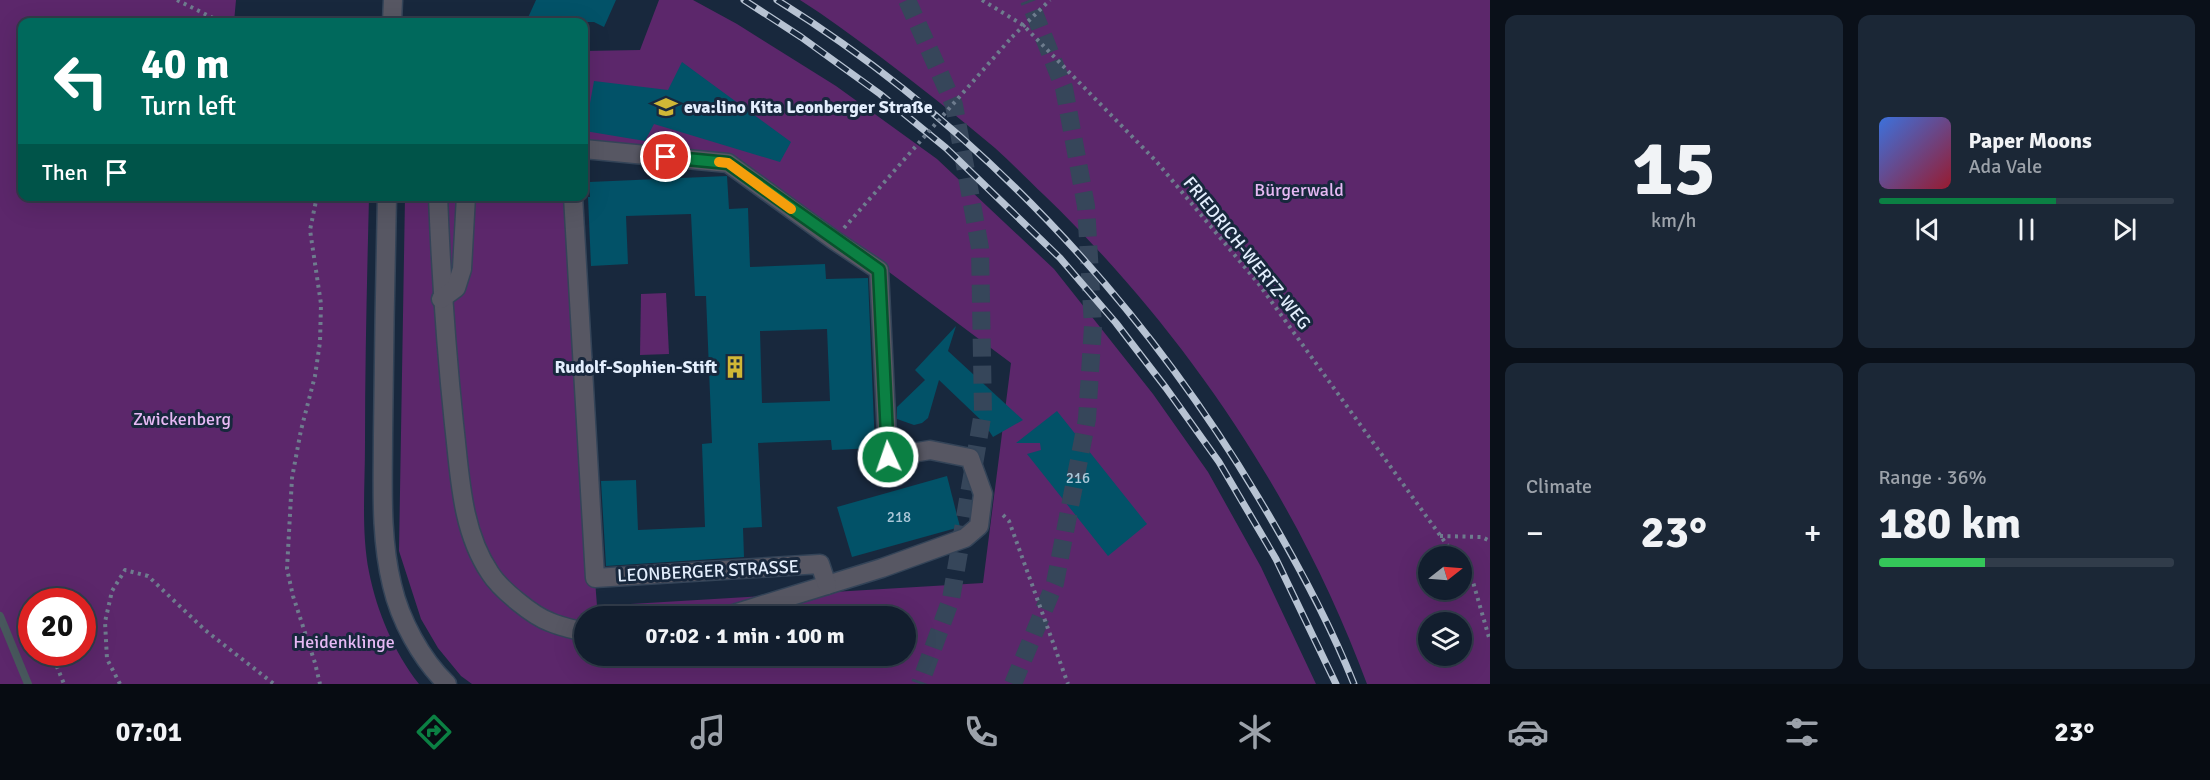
<!DOCTYPE html>
<meta charset="utf-8">
<style>
body{margin:0;font-family:Signika,sans-serif;background:#1b2736;color:#f1f3f6;height:100vh;display:flex;flex-direction:column;font-size:22px;white-space:nowrap}
*{box-sizing:border-box;margin:0}
p{font-size:20px;color:#9ca2aa}
.icon{flex:none;width:33px;height:33px;fill:none;stroke:currentColor;stroke-width:2;stroke-linecap:round;stroke-linejoin:round}
.map{position:relative;flex:1;overflow:hidden}
.panel{display:flex;flex-direction:column;gap:15px;padding:15px;background:#0a1019;width:720px}
.panel>*{flex:none}
.hud{position:absolute;left:18px;top:18px;width:570px;height:183px;border-radius:12px;box-shadow:0 6px 24px #0002,0 0 0 2px #313c4a;background:#00695c;color:#fff;overflow:hidden}
.needle{width:39px;rotate:73deg}
.fabs{position:absolute;left:1418px;top:546px;display:grid;gap:12px}
.fabs a{display:grid;place-items:center;width:54px;height:54px;border-radius:50%;background:#121e2e;box-shadow:0 6px 24px #0002,0 0 0 2px #313c4a;font-size:30px}
.speed{position:absolute;left:18px;top:588px;display:flex;gap:12px;font-size:30px;font-weight:700;text-align:center}
.speed>*{display:grid;place-content:center;width:78px;height:78px;border-radius:50%;background:#121e2e;box-shadow:0 6px 24px #0002,0 0 0 2px #313c4a;line-height:1}
.speed .limit{border:9px solid #d22;background:#fff;color:#111}
.pin{position:absolute;display:grid;place-items:center;width:51px;height:51px;color:#fff;margin:-26px;border:3px solid #fff;border-radius:50%;box-shadow:0 2px 6px #0007}
.me{position:absolute;width:66px;margin:-33px;rotate:357deg;stroke-linejoin:round;filter:drop-shadow(0 0 4px #0008)}
.turn{display:flex;align-items:center;gap:21px;height:126px;padding:0 24px;font-size:27px}
.turn .icon{width:78px;height:78px;stroke-width:2.5}
.turn b{display:block;font-size:42px;line-height:51px}
.then{display:flex;align-items:center;height:57px;padding:0 24px;background:#0003;gap:12px;font-size:22px}
.big{font-size:45px;font-weight:800;line-height:1.1}
.panel .tile{flex:1;display:flex;flex-direction:column;justify-content:center;gap:9px;min-width:0;padding:0 21px;border-radius:12px;background:#1b2736}
.panel .dial{align-items:center;gap:0}
.dial b{font-size:78px;line-height:1}
.song{display:flex;align-items:center;gap:18px}
.cover{width:72px;height:72px;border-radius:9px;background:linear-gradient(135deg,hsl(220 70% 55%),hsl(350 70% 35%))}
.played{height:6px;border-radius:3px;background:linear-gradient(90deg,#0b8043 60%,#313c4a 60%)}
.keys{display:flex;justify-content:space-around;direction:ltr}
.heat{display:flex;justify-content:space-between;align-items:center;font-size:33px;direction:ltr}
.charge{height:9px;border-radius:4px;background:linear-gradient(90deg,#34c759 36%,#313c4a 0)}
.panel .tiles{flex:1;display:grid;gap:15px;grid-template-columns:repeat(2,1fr)}
.trip{position:absolute;left:574px;top:606px;width:342px;height:60px;border-radius:30px;background:#121e2e;box-shadow:0 6px 24px #0002,0 0 0 2px #313c4a;font-weight:800;line-height:60px;text-align:center}
.tab-bar{display:flex;height:96px;justify-content:space-around;align-items:center;background:#070c12;color:#9ca2aa}
.tab-bar .icon{width:42px;height:42px}
.tab-bar .current{color:#0b8043}
.tab-bar b{font-size:27px;color:#f1f3f6}
main{display:flex;flex:1;min-height:0}
.map>svg:first-child{display:block}
</style>
<main>
<div class="map">
<svg width="1490" height="684" viewBox="0 0 1490 684">
<rect width="100%" height="100%" fill="#18283d"/>
<g fill="#5c276b" fill-rule="evenodd">
<path d="M 0,0 L 236,0 L 234,22 L 22,22 L 22,196 L 369,197 C 367,279 365,361 365,444 C 365,486 361,531 369,572 C 377,612 394,652 419,684 L 0,684 ZM 32,602 L 82,602 L 82,652 L 32,652 Z"/>
<path d="M 659,0 L 693,0 L 737,24 L 836,86 L 937,159 L 1054,269 L 1153,394 L 1208,472 L 1261,567 L 1316,684 L 472,684 L 461,676 L 438,648 L 421,619 L 399,551 L 405,197 L 566,197 L 597,606 L 983,583 L 1011,363 L 814,216 L 685,148 L 584,157 L 584,51 L 640,50 ZM 585,616 L 906,616 L 906,656 L 585,656 Z"/>
<path d="M 800,0 L 1490,0 L 1490,684 L 1367,684 C 1299,500 1185,331 1044,195 C 1028,180 1012,163 995,148 C 957,116 918,85 878,55 C 852,36 827,17 800,0 ZM 1461,556 L 1461,590 L 1428,590 L 1428,556 ZM 1461,622 L 1461,656 L 1428,656 L 1428,622 Z"/>
<polygon points="666,293 669,354 640,355 641,294"/>
</g>
<g fill="none" stroke-linecap="round" stroke-linejoin="round">
<polyline stroke="#48585d" stroke-width="8" points="0,616 28,684"/>
</g>
<g fill="#025268" fill-rule="evenodd">
<polygon points="536,0 616,0 604,27 594,22 526,22"/>
<polygon points="682,62 791,142 780,162 654,124 645,141 585,131 594,81 668,90"/>
<path d="M 727,176 L 729,209 L 748,208 L 750,267 L 825,264 L 826,279 L 868,278 L 875,448 L 832,450 L 831,440 L 758,443 L 762,527 L 743,528 L 744,557 L 606,566 L 601,481 L 636,480 L 638,530 L 705,527 L 702,444 L 712,443 L 706,296 L 695,296 L 691,214 L 626,216 L 628,264 L 591,266 L 588,197 L 590,197 L 589,182 ZM 827,329 L 830,401 L 762,403 L 760,331 Z"/>
<polygon points="956,326 948,351 1023,420 993,437 984,423 939,380 928,418 922,423 914,425 897,419 897,407 925,380 915,370"/>
<polygon points="1057,411 1147,524 1108,556 1027,454 1041,450 1040,443 1016,443"/>
<polygon points="947,476 960,527 852,557 837,507"/>
</g>
<g fill="none" stroke-linecap="round" stroke-linejoin="round">
<g stroke="#36465a" stroke-width="18" stroke-dasharray="18 9" stroke-linecap="butt">
<polyline points="907,0 954,105 980,248 983,412 951,599 920,684"/>
<polyline points="1013,684 1055,583 1087,419 1093,326 1086,206 1064,88 1029,0"/>
</g>
<g stroke="#344458" stroke-width="21">
<g id="minor">
<polyline points="392,22 393,0"/>
<polyline points="584,149 728,163 834,240 879,270 888,457 930,450 970,458 983,494 979,526 965,538 882,568 727,616"/>
<path d="M 387,196 C 385,276 384,355 383,435 C 383,485 380,536 392,585 C 400,620 421,659 447,684"/>
<path d="M 438,196 C 441,273 446,348 454,424 C 460,475 461,530 490,573 C 500,589 533,616 550,622 C 561,627 573,629 585,632"/>
<polyline points="573,196 595,578 820,564 827,585"/>
<polyline points="441,299 456,288 462,269 466,196"/>
</g>
</g>
<g stroke="#6e7c8e" stroke-width="4" stroke-dasharray="3 4.5" stroke-linecap="butt">
<polyline points="177,0 221,22"/>
<polyline points="982,0 1023,25 1156,161 1258,283 1455,556"/>
<polyline points="1012,37 1050,0"/>
<polyline points="317,196 310,230 321,304 320,342 315,376 301,430 292,478 287,569 293,596 315,663 320,684"/>
<polyline points="1003,515 1009,521 1068,684"/>
<polyline points="1440,536 1482,537 1490,541"/>
<polyline points="1461,565 1473,582 1490,641"/>
<polyline points="51,652 64,684"/>
<polyline points="120,684 107,659 105,622 112,591 125,570 148,576 205,630 274,684"/>
</g>
<use href="#minor" stroke="#575763" stroke-width="18"/>
<g stroke="#b7c3d3" stroke-width="7">
<g id="rail">
<polyline points="744,0 801,37 880,94 946,148 1060,258 1116,323 1166,388 1219,462 1276,559 1336,684"/>
<path d="M 777,0 C 975,123 1139,298 1258,497 C 1294,557 1328,619 1354,684"/>
</g>
</g>
<use href="#rail" stroke="#18283d" stroke-width="4.5" stroke-dasharray="14" stroke-linecap="butt"/>
<polyline stroke="#6e7c8e" stroke-width="4" stroke-dasharray="3 4.5" stroke-linecap="butt" points="844,228 1012,37"/>
</g>
<g fill="none" stroke-linecap="round" stroke-linejoin="round">
<g stroke="#07532c" stroke-width="15">
<polyline id="route" points="666,157 728,163 879,270 888,457"/>
</g>
<use href="#route" stroke="#0b8043" stroke-width="10"/>
<polyline stroke="#f59e0b" stroke-width="10" points="719,162 728,163 791,209"/>
</g>
<defs>
<g id="school-bare" transform="scale(1.8)"><path d="M0-5L7-2L0 1L-7-2ZM-4 1L0 2.5L4 1V4Q0 6-4 4Z" fill="#d1b736" stroke="#18283d" stroke-width="2.5" paint-order="stroke"/></g>
<g id="building-bare" transform="scale(1.8)"><path d="M-4-6H4V6H1V3H-1V6H-4ZM-2.5-4.3h1.7v1.8h-1.7ZM.8-4.3h1.7v1.8H.8ZM-2.5-1h1.7V.8h-1.7ZM.8-1h1.7V.8H.8Z" fill="#d1b736" stroke="#18283d" stroke-width="2.5" paint-order="stroke"/></g>
</defs>
<g fill-rule="evenodd">
<use href="#school-bare" x="666" y="107"/>
<use href="#building-bare" x="735" y="367"/>
</g>
<g text-anchor="middle" dominant-baseline="central" stroke-width="6" stroke-linejoin="round" paint-order="stroke">
<g font-size="15" fill="#abc7d8">
<text x="1078" y="478">216</text>
<text x="899" y="517">218</text>
</g>
<g font-size="18" font-weight="bold" fill="#e3eefd" stroke="#18283d" text-anchor="start">
<text x="684" y="107">eva:lino Kita Leonberger Straße</text>
<text x="717" y="367" text-anchor="end">Rudolf-Sophien-Stift</text>
</g>
<g font-size="18" fill="#e6b9f4" stroke="#18283d">
<text x="1299" y="190">Bürgerwald</text>
<text x="182" y="419">Zwickenberg</text>
<text x="344" y="642">Heidenklinge</text>
</g>
<g font-size="18" fill="#e3eefd" stroke="#18283d">
<text transform="translate(1247 253) rotate(51)">FRIEDRICH-WERTZ-WEG</text>
<text transform="translate(708 571) rotate(-3)">LEONBERGER STRASSE</text>
</g>
</g>
</svg>
<div class="fabs">
<a><svg class="needle" viewBox="-14 -14 28 28"><path d="M0-13l5 13h-10z" fill="#e53935"/><path d="M0 13l5-13h-10z" fill="#9ca2aa"/></svg></a>
<a><svg class="icon" aria-label="layers" viewBox="0 0 24 24"><path d="M12 4l9 5-9 5-9-5zM3 14l9 5 9-5"/></svg></a>
</div>
<div class="speed"><div class="limit">20</div></div>
<div class="pin" style="left:666px;top:157px;background:#d93025"><svg class="icon" aria-label="arrive" viewBox="0 0 24 24"><path d="M6 21V4h12l-3 4 3 4H6"/></svg></div>
<svg class="me" style="left:888px;top:457px" viewBox="-20 -20 40 40"><circle r="17" fill="#0b8043" stroke="#fff" stroke-width="3"/><path d="M0-11L8 9 0 5-8 9z" fill="#fff"/></svg>
<div class="trip">07:02 · 1 min · 100 m</div>
<div class="hud">
<div class="turn"><svg class="icon" aria-label="left" viewBox="0 0 24 24"><path d="M17 20v-9H6M10 6l-5 5 5 5"/></svg><div><b>40 m</b>Turn left</div></div>
<div class="then">Then<svg class="icon" aria-label="arrive" viewBox="0 0 24 24"><path d="M6 21V4h12l-3 4 3 4H6"/></svg></div>
</div>
</div>
<section class="panel">
<div class="tiles">
<div class="tile dial"><b>15</b><p>km/h</p></div>
<div class="tile">
<div class="song"><i class="cover"></i><div><b>Paper Moons</b><p>Ada Vale</p></div></div>
<div class="played"></div>
<div class="keys"><svg class="icon" aria-label="previous" viewBox="0 0 24 24"><path d="M18 5L8 12l10 7zM5 5v14"/></svg><svg class="icon" aria-label="pause" viewBox="0 0 24 24"><path d="M8 5v14M16 5v14"/></svg><svg class="icon" aria-label="next" viewBox="0 0 24 24"><path d="M6 5l10 7-10 7zM19 5v14"/></svg></div>
</div>
<div class="tile"><p>Climate</p>
<div class="heat"><a>−</a><b class="big">23°</b><a>+</a></div>
</div>
<div class="tile"><p>Range · 36%</p><b class="big">180 km</b><div class="charge"></div></div>
</div>
</section>
</main>
<nav class="tab-bar">
<b>07:01</b>
<svg class="icon current" aria-label="directions" viewBox="0 0 24 24"><path d="M12 3l9 9-9 9-9-9zM9 14v-3h6M13 9l2 2-2 2"/></svg>
<svg class="icon" aria-label="music" viewBox="0 0 24 24"><path d="M9 18V5l10-2v13"/><circle cx="6" cy="18" r="3"/><circle cx="16" cy="16" r="3"/></svg>
<svg class="icon" aria-label="phone" viewBox="0 0 24 24"><path d="M5 4h4l2 5-3 2q2 4 5 5l2-3 5 2v4C11 20 4 13 5 4z"/></svg>
<svg class="icon" aria-label="climate" viewBox="0 0 24 24"><path d="M12 3v18M4 7l16 10M4 17L20 7"/></svg>
<svg class="icon" aria-label="car" viewBox="0 0 24 24"><path d="M5 17H2v-5l4-1 3-4h7l3 4 3 1v5h-3M9 17h6M6 11h13"/><circle cx="7" cy="17" r="2"/><circle cx="17" cy="17" r="2"/></svg>
<svg class="icon" aria-label="filters" viewBox="0 0 24 24"><path d="M4 7h16M4 17h16"/><circle cx="9" cy="7" r="2"/><circle cx="15" cy="17" r="2"/></svg>
<b>23°</b>
</nav>
